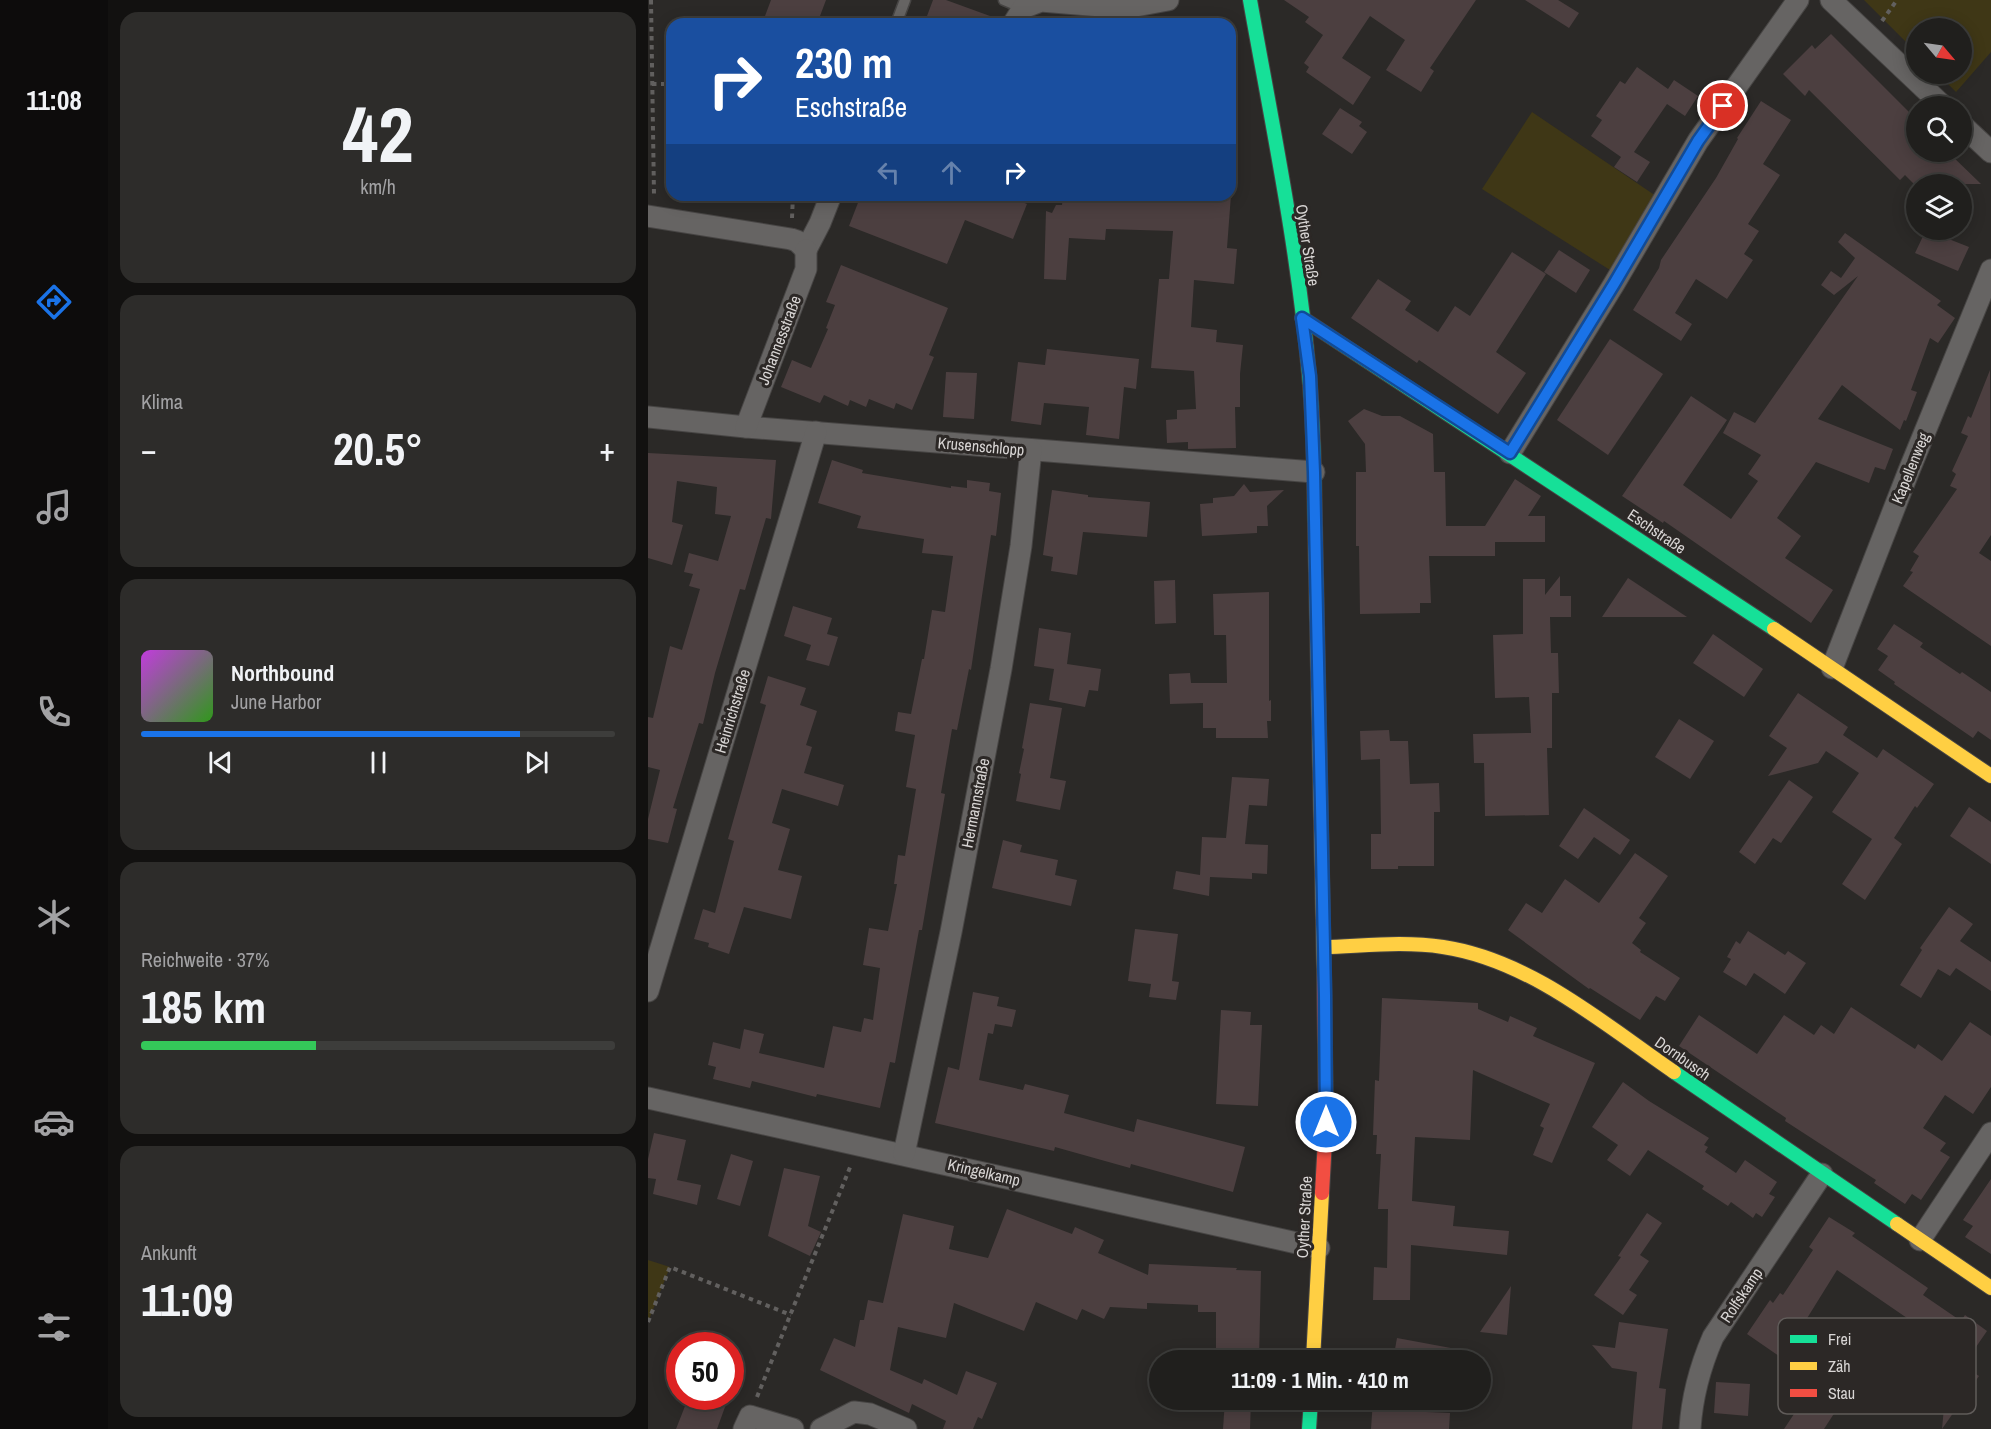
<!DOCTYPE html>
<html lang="de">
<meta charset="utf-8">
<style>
body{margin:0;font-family:"Archivo Narrow",sans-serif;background:#2d2c2a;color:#f1f3f6;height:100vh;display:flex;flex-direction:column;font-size:22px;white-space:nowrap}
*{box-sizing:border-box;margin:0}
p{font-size:20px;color:#a2a2a4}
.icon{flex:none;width:33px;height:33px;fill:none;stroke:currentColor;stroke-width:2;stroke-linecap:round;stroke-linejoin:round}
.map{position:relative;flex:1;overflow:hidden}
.sheet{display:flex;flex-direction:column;gap:12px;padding:12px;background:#121110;width:540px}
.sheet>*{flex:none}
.hud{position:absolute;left:18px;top:18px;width:570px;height:183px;border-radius:18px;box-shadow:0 3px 15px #0003,0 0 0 2px #3d3d3b;background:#1a4fa0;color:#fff;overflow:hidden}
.needle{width:39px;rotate:119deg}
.fabs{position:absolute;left:1258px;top:18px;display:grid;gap:12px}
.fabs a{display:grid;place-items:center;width:66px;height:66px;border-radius:50%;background:#201f1d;box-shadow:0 3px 15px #0003,0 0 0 2px #3d3d3b;font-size:30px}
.speed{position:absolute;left:18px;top:1332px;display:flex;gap:12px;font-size:30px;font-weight:700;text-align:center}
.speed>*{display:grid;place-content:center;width:78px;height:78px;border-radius:50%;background:#201f1d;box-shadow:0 3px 15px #0003,0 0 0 2px #3d3d3b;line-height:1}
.speed .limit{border:9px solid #d22;background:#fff;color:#111}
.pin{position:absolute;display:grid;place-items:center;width:51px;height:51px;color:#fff;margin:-26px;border:3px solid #fff;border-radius:50%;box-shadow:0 2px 6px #0007}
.me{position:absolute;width:66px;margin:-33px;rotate:0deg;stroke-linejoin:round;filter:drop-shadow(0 0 4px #0008)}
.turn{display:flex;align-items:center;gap:21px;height:126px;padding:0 30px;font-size:27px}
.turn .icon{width:78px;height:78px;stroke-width:2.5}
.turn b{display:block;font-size:42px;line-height:51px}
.lanes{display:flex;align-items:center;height:57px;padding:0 30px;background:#0003;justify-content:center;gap:30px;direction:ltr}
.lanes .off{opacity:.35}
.big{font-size:45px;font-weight:700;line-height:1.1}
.sheet .card{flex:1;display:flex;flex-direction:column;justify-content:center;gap:9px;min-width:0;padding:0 21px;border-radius:18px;background:#2d2c2a}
.sheet .dial{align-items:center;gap:0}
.dial b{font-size:78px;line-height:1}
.song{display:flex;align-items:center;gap:18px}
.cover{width:72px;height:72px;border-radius:9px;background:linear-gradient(135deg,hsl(290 70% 55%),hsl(110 70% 35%))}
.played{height:6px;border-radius:3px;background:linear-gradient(90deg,#1a73e8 80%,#3d3d3b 80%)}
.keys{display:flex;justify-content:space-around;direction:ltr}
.heat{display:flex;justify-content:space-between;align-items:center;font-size:33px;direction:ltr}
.charge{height:9px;border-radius:4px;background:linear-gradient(90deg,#34c759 37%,#3d3d3b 0)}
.trip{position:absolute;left:501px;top:1350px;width:342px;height:60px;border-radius:30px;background:#201f1d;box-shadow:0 3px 15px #0003,0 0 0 2px #3d3d3b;font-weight:700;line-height:60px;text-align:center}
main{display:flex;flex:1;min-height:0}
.tabs{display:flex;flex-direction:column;width:108px;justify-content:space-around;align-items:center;background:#0d0c0c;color:#a2a2a4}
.tabs .icon{width:42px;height:42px}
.tabs .current{color:#1a73e8}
.tabs b{font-size:27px;color:#f1f3f6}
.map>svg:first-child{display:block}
</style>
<main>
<nav class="tabs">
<b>11:08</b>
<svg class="icon current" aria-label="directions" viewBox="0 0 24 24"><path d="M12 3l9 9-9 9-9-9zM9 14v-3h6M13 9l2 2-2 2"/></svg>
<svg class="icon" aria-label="music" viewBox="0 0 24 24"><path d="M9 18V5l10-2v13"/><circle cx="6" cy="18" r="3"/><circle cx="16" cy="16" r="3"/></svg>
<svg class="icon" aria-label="phone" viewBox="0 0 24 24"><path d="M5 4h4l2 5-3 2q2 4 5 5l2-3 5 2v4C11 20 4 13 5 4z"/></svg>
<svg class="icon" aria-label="climate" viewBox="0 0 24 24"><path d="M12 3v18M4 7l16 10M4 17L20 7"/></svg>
<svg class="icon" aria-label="car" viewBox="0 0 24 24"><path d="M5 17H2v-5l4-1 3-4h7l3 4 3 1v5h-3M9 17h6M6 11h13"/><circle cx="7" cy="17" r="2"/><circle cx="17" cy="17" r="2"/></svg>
<svg class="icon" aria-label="filters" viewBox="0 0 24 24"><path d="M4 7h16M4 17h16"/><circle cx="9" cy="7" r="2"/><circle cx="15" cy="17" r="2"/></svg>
</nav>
<section class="sheet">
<div class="card dial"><b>42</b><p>km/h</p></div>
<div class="card"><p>Klima</p>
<div class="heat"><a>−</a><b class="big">20.5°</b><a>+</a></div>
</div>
<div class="card">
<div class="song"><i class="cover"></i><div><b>Northbound</b><p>June Harbor</p></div></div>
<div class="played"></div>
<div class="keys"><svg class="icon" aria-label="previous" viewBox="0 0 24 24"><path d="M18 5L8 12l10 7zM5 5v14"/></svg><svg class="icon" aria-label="pause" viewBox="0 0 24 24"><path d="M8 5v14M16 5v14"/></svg><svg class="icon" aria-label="next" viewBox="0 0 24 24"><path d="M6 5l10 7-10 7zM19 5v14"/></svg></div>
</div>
<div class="card"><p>Reichweite · 37%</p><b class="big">185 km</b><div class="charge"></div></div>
<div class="card"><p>Ankunft</p><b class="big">11:09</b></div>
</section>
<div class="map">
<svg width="1343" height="1429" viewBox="0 0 1343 1429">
<rect width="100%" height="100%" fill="#2b2927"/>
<g fill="#3f3716">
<polygon points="1216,0 1343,0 1343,52 1308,92 1290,74 1314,74 1314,28 1269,28 1269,53"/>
<polygon points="884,112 1008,196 962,270 834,189"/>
<polygon points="0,1260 22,1267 0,1322"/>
</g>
<g fill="#4c3f40">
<polygon points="123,0 178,0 169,24 114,24"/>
<polygon points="285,0 298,0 353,20 352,24 276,24"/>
<polygon points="636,0 828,0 782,68 786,71 773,92 738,70 757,40 722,16 694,58 723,77 705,105 658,72 661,67 656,63 675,35 657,22 661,17"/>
<polygon points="877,0 910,0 931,13 921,28"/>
<polygon points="1183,34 1269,120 1269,152 1300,152 1333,184 1266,184 1257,175 1252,180 1161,90 1157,96 1135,74 1164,45 1167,49"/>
<polygon points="989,67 1020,89 1026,80 1050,96 1037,116 1019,104 986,152 1002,162 989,182 966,167 973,157 943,136 954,120 948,116 972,81 977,84"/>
<polygon points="1113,101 1143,120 1115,164 1132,175 1100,224 1111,231 1096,254 1105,260 1079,299 1048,279 1027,313 1044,324 1033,341 985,310 1011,268 1013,260 1068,178 1090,139 1089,138"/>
<polygon points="692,108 714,122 711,126 719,132 704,154 674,134"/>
<polygon points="213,195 230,201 233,195 285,195 299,200 301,195 357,195 379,204 365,239 317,220 299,264 201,226"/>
<polygon points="422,195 583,195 579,248 589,249 586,284 546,280 543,327 569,330 568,342 595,345 592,374 592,407 587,407 588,448 540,449 540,442 519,443 518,420 529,419 529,410 548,409 546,371 503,368 511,279 521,279 525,231 458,229 457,240 421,238 418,280 396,279 398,211 404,213 408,205 414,205 415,197 422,198"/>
<polygon points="1278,230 1321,247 1310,271 1267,253"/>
<polygon points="1197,233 1293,301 1289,305 1307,318 1290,343 1282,338 1263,390 1269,392 1258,421 1256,420 1252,430 1194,385 1170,419 1245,449 1237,470 1227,467 1221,483 1168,462 1129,518 1153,536 1137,558 1185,590 1163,623 1016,521 1015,523 974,496 1043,396 1079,420 1035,485 1083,519 1110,481 1100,474 1113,455 1075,433 1086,412 1107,423 1210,276 1186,295 1173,285 1183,271 1193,278 1207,258 1190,242"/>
<polygon points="911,250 942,270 928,293 896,272"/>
<polygon points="864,252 898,274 848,352 878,373 850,414 771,360 769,363 703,318 730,279 763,301 757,310 790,332 807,306 822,316"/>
<polygon points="193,265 300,308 281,355 286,357 264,410 248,403 246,409 221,399 218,407 202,400 200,406 176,395 172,403 133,387 144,360 163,368 180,329 178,328 187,305 178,302"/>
<polygon points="962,339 1015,374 960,455 909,420"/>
<polygon points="399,349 491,359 488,389 476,387 471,439 438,435 441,407 396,403 393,425 363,421 370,362 397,365"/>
<polygon points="1342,370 1343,535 1331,553 1343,561 1343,646 1255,586 1265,572 1262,571 1271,556 1265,552 1309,489 1302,486 1308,474 1304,471 1320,436 1313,433 1320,416 1323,418"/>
<polygon points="298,372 329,373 326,419 295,417"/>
<polygon points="716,409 734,416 752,416 785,434 786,472 797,472 798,526 837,526 867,479 893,496 880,516 897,516 897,542 847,542 847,556 781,556 783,603 772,603 772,613 712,614 711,546 708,546 708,472 718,472 717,444 700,421"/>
<polygon points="0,453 128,460 123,519 118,518 97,590 92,589 67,673 55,724 51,723 25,808 29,809 20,843 0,839 0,819 12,770 0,767 0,717 5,718 22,646 34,650 52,589 41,586 45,574 36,572 41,553 70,561 83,516 67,514 69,487 29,481 24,522 35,525 24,565 0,558"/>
<polygon points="184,460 215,470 214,473 303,488 303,486 319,488 319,480 342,483 341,491 353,493 348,536 343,535 323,670 321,669 309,730 304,729 293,793 297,794 274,930 271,930 247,1063 242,1062 232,1108 169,1094 168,1097 104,1081 102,1088 65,1079 68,1067 60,1065 65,1042 92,1049 96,1029 116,1034 111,1053 176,1068 185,1026 213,1032 216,1018 225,1020 232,968 215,965 221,928 240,931 249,884 246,884 250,855 257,856 268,789 258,787 267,735 247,731 250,712 263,714 274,659 276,659 284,610 297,612 305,556 274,553 276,539 209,528 213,516 170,503"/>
<polygon points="596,484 602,492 636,490 619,506 620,526 609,526 609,533 554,536 552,504 565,503 565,498 586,496"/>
<polygon points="404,490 440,495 440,497 502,502 499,537 435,532 429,575 403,571 405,557 395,555"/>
<polygon points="912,576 912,596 923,596 923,617 902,617 903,653 910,653 911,693 904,693 904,748 899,748 901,815 837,816 836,763 826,763 825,734 883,733 881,697 847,698 845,635 875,634 875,579 897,579 897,595"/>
<polygon points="980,578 1039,617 954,617"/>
<polygon points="527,580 528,623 507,624 506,581"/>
<polygon points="621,592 621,701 623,700 623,721 619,721 620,738 568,738 568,728 555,728 555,703 522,704 521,674 542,673 543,683 579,683 578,635 566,635 565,594"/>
<polygon points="145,606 184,618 179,634 190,637 181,666 158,660 163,645 136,636"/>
<polygon points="1246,624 1275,643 1272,647 1312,674 1314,672 1343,692 1343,740 1330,731 1325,738 1246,684 1247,682 1230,670 1240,656 1229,649"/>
<polygon points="391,628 423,633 419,664 453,669 450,691 441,690 437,707 401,700 406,669 386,666"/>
<polygon points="1065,634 1115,669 1096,697 1045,663"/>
<polygon points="120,676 158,688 152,705 169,711 158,745 164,747 156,773 196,785 190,806 134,789 124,823 142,829 130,870 154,876 143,919 96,907 81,954 60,947 61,943 46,939 55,909 67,913 86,841 80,839 118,705 112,703"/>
<polygon points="1150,693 1200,727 1195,735 1229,758 1235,749 1286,784 1269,808 1267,806 1246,838 1254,844 1217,900 1194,884 1224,839 1184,812 1211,773 1178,751 1170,763 1120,776 1139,748 1121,736"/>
<polygon points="382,703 414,708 402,778 418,781 412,810 368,801 373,774 371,773 376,749 374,748"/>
<polygon points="1031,719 1066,741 1042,779 1007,757"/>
<polygon points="741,730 742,741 760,741 762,784 791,783 792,812 786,812 786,866 750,866 750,869 723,869 723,834 733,834 732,759 713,760 712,731"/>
<polygon points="584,777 621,779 619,806 601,805 597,844 620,845 619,874 604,873 604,879 562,877 561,896 525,889 528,871 552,875 554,837 578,838"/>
<polygon points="1141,780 1165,797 1133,843 1125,838 1107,864 1091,852"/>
<polygon points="1321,807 1343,822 1343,864 1302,836"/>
<polygon points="936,808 982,840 972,855 946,837 930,859 911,846"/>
<polygon points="355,840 374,845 372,852 410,860 407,875 429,880 423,906 344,888"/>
<polygon points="987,853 1020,876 991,918 998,923 984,943 993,950 992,952 1032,978 1017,1001 1008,996 992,1020 942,988 941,989 860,930 878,903 894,913 917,879 951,903"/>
<polygon points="1301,907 1325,924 1312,941 1343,962 1343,991 1308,968 1302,976 1290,969 1273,998 1252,985 1274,950 1272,948"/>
<polygon points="487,929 530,934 524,981 531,982 528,1000 501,997 503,984 480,981"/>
<polygon points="1100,931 1137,955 1140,951 1158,963 1137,994 1106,973 1098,986 1075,972 1083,959 1079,957 1088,941 1092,944"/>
<polygon points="325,992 351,997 349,1006 368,1010 364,1027 347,1024 345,1034 340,1033 331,1080 375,1090 377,1084 421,1095 416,1113 486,1132 489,1119 597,1147 585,1192 483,1164 482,1168 407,1147 406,1151 287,1123 300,1067 311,1070"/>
<polygon points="734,998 830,1003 830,1009 860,1022 862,1016 889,1028 885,1036 947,1063 904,1163 885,1155 896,1128 892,1126 902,1104 825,1070 822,1140 767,1137 764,1201 807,1206 805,1226 861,1231 859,1255 763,1245 762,1300 725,1300 726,1267 739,1268 740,1209 730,1209 733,1154 728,1154 729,1135 725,1135 727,1080 731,1081"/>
<polygon points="1203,1007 1267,1049 1270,1044 1294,1061 1322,1022 1343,1036 1343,1087 1325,1114 1297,1095 1275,1128 1298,1143 1292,1151 1302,1157 1273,1200 1264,1194 1257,1204 1226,1183 1228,1180 1137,1121 1138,1118 1031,1046 1051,1015 1109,1054 1136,1015 1166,1035 1173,1025 1186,1034"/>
<polygon points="573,1010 603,1012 602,1025 614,1025 610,1106 568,1104"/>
<polygon points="975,1082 1001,1101 1061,1138 1056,1145 1060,1147 1057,1152 1088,1173 1097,1160 1129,1182 1121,1194 1127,1197 1114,1217 1108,1213 1105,1218 1083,1202 1080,1206 1054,1189 1056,1186 1000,1150 982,1176 959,1160 970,1145 944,1127"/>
<polygon points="6,1133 38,1140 29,1180 53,1185 49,1205 5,1194 8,1179 0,1178 0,1159"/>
<polygon points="83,1154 105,1161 92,1206 69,1199"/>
<polygon points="136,1168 172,1176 160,1226 173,1232 162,1256 120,1236"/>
<polygon points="1343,1179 1343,1254 1317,1237 1325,1226 1315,1220"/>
<polygon points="359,1209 424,1234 427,1227 456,1240 450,1253 500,1275 501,1264 589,1268 588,1270 613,1271 611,1360 568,1360 568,1312 550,1312 550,1305 499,1303 499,1309 462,1307 456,1319 434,1309 429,1320 388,1302 376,1331 306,1303 298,1338 250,1327 242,1370 274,1384 276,1379 309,1395 318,1371 349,1383 334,1419 330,1417 325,1429 295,1429 298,1421 264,1404 261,1413 172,1370 186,1338 207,1347 212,1320 216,1320 220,1300 235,1303 255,1214 306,1226 301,1249 340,1258"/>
<polygon points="999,1213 1014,1223 992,1255 1001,1261 981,1290 989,1295 975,1315 946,1295 973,1257 970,1256"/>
<polygon points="1181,1217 1207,1233 1204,1236 1280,1288 1275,1295 1313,1321 1317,1315 1339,1331 1317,1363 1272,1333 1275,1329 1189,1270 1153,1328 1202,1361 1182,1391 1099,1334 1122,1300 1125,1303 1132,1293 1135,1295 1165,1250 1161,1247"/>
<polygon points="863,1286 859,1335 832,1332"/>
<polygon points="971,1322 1020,1329 1011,1388 1018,1389 1014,1429 984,1429 989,1372 964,1368 944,1345 967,1348"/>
<polygon points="749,1338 819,1351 818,1360 745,1360"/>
<polygon points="1312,1364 1331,1376 1294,1429 1298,1386"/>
<polygon points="1068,1382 1102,1384 1100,1416 1066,1413"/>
<polygon points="1162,1390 1189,1409 1176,1429 1136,1429"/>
<polygon points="41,1396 81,1396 69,1429 28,1429"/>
<polygon points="577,1400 603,1400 602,1429 575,1429"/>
<polygon points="725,1400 743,1400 743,1407 756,1408 755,1411 802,1413 801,1429 723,1429"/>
</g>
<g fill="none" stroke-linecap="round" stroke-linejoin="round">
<g stroke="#474544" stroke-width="13">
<g id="lane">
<polyline points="356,0 375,8"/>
<polyline points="248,24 257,0"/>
</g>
</g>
<g stroke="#474544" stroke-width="23">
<g id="street">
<polyline points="1183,0 1295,106"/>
<polyline points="365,24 375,8 393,1 477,8 520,0"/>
<polyline points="1314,125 1343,152"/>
<polyline points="0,216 143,239 149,241 158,250 172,223 183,195"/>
<polyline points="0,417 98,427 666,472"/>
<polyline points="98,427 158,269 158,250"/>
<polyline points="862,453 966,284 1050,141 1150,0"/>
<polyline points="1184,668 1260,473 1343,270"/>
<polyline points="0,991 168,432"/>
<polyline points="0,1098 671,1248"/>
<polyline points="256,1154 303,932 353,669 373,546 383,450"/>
<polyline points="1272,1240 1343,1133"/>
<polyline points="96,1429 102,1416 145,1429"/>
<polyline points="173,1429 206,1412 222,1414 258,1429"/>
<path d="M 1042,1429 C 1044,1396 1052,1367 1065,1337 L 1174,1174"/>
</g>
</g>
<g stroke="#474544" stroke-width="16">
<g id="fast">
<path d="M 602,0 C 624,124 650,248 661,374 C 666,424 666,474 667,524"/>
<polyline points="654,318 1126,629"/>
<polyline points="1026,1072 1249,1224"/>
<polyline points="661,1429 663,1400"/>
</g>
</g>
<g stroke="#474544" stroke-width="16">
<g id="slow">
<polyline points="667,524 676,969"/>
<polyline points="1126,629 1343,776"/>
<path d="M 676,947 C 715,946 755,941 795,947 C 882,960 956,1024 1026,1072"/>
<polyline points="1249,1224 1343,1288"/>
<polyline points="665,1360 674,1193"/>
</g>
</g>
<g stroke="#474544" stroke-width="16">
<polyline id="jam" points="674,1193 678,1122 676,969"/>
</g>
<g stroke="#62605f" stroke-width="4" stroke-dasharray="4.5 4.5" stroke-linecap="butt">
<polyline points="3,0 6,195"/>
<polyline points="1234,21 1249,0"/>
<polyline points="4,84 24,84"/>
<polyline points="144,218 145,195"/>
<polyline points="0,1322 22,1267 143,1315"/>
<polyline points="109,1397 203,1165"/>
</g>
<use href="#lane" stroke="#666463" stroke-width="10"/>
<use href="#street" stroke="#666463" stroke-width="21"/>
<use href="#fast" stroke="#16e098" stroke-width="14"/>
<use href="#slow" stroke="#ffcf43" stroke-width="14"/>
<use href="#jam" stroke="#f24e42" stroke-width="14"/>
</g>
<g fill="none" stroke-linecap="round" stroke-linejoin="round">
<g stroke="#114b97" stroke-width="15">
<polyline id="route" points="678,1122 677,995 666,472 662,376 654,318 862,453 966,284 1050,141 1075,106"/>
</g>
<use href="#route" stroke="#1a73e8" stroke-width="10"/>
</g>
<g text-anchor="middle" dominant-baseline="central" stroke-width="6" stroke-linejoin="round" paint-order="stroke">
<g font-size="16" fill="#d8d5d4" stroke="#2c2826">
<text transform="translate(660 245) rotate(81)">Oyther Straße</text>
<text transform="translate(131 340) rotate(-69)">Johannesstraße</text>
<text transform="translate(333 446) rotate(5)">Krusenschlopp</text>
<text transform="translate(1262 468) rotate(-68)">Kapellenweg</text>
<text transform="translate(1009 531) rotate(34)">Eschstraße</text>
<text transform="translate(84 711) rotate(-73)">Heinrichstraße</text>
<text transform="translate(327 803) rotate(-79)">Hermannstraße</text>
<text transform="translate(1035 1058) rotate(35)">Dornbusch</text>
<text transform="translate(336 1172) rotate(13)">Kringelkamp</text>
<text transform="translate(656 1217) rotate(-87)">Oyther Straße</text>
<text transform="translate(1093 1295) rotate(-56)">Rolfskamp</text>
</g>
</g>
<rect x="1130" y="1318" width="198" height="96" rx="9" fill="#2c2826" stroke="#605c5a" stroke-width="1.5"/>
<rect x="1142" y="1335" width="27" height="8" fill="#16e098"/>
<rect x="1142" y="1362" width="27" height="8" fill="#ffcf43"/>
<rect x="1142" y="1389" width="27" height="8" fill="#f24e42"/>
<g font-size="16" fill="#d8d5d4">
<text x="1180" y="1345">Frei</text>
<text x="1180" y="1372">Zäh</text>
<text x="1180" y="1399">Stau</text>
</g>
</svg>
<div class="fabs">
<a><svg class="needle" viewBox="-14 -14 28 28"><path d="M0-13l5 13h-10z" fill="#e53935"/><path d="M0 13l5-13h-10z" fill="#a2a2a4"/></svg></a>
<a><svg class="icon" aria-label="search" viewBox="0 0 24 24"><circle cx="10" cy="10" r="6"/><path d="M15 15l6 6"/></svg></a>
<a><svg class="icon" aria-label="layers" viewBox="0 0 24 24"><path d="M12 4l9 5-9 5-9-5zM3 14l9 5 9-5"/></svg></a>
</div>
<div class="speed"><div class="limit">50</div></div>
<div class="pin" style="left:1075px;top:106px;background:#d93025"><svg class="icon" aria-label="arrive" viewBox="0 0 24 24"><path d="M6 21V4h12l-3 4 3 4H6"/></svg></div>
<svg class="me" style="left:678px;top:1122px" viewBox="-20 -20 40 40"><circle r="17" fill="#1a73e8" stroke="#fff" stroke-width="3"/><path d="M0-11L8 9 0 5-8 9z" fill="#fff"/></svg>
<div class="trip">11:09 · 1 Min. · 410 m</div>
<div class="hud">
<div class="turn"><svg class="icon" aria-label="right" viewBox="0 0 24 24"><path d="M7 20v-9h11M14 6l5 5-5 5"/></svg><div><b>230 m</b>Eschstraße</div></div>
<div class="lanes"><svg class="icon off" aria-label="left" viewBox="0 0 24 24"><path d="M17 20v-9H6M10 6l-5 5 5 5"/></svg><svg class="icon off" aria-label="ahead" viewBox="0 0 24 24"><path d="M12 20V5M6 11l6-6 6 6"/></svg><svg class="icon" aria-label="right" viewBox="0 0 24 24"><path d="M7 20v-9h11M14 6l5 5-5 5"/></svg></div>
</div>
</div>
</main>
